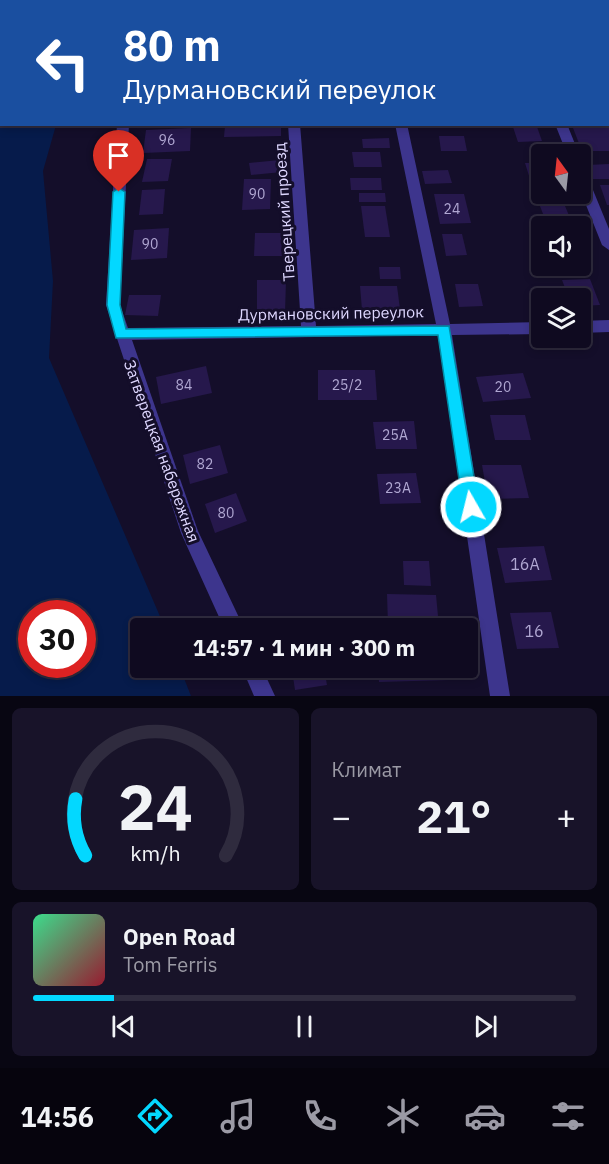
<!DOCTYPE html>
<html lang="ru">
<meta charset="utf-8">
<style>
body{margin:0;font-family:"IBM Plex Sans",sans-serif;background:#181329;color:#f1f3f6;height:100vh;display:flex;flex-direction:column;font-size:22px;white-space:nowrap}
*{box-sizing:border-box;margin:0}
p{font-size:20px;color:#9b9aa5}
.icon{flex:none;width:33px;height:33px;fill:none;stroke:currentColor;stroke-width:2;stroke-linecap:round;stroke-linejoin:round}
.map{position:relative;height:696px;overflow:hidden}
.panel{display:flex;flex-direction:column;gap:12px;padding:12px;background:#080612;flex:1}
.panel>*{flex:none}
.top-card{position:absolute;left:0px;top:0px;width:609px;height:126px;box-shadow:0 3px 9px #0003,0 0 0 2px #2f2b3e;background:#1a4fa0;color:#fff;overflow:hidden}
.needle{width:39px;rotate:345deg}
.fabs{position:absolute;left:531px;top:144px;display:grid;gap:12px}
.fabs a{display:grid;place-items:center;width:60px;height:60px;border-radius:6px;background:#0f0a20;box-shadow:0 3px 9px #0003,0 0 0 2px #2f2b3e;font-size:30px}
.speed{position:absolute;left:18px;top:600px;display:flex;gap:12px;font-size:30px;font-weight:700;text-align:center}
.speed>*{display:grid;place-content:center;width:78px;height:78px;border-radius:50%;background:#0f0a20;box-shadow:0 3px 9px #0003,0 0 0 2px #2f2b3e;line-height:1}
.speed .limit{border:9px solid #d22;background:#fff;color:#111}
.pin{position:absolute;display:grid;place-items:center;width:51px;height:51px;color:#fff;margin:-62px -26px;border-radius:50% 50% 50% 0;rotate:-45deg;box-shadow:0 0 6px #0007}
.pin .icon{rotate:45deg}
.me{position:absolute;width:66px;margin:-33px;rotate:352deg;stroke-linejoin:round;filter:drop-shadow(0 0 4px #0008)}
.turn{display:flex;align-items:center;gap:21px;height:126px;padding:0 24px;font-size:27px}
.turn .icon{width:78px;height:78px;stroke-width:2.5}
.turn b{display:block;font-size:42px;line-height:51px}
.big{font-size:45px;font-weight:800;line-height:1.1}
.panel .tile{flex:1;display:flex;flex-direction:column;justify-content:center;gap:9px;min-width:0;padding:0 21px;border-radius:9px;background:#181329}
.panel .dial{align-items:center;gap:0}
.dial svg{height:156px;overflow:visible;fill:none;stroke:#2f2b3e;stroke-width:7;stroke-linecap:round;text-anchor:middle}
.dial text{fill:#f1f3f6;stroke:none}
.song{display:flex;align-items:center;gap:18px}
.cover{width:72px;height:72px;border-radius:9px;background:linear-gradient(135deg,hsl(150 70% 55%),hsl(350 70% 35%))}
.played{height:6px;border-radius:3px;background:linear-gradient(90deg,#03d8ff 15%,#2f2b3e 15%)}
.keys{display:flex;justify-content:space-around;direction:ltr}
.heat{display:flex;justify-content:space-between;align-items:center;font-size:33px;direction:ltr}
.panel .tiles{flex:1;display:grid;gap:12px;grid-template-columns:1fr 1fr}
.tile:last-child{grid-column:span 2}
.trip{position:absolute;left:130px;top:618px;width:348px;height:60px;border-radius:6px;background:#0f0a20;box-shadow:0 3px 9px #0003,0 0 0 2px #2f2b3e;font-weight:800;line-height:60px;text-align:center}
.tab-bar{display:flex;height:96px;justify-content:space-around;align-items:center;background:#06040d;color:#9b9aa5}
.tab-bar .icon{width:42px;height:42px}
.tab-bar .active{color:#03d8ff}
.tab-bar b{font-size:27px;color:#f1f3f6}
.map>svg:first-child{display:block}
</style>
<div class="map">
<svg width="609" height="696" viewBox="0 0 609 696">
<rect width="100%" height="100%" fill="#140e2a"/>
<path fill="#061b4b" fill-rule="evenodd" d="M 0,0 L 91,0 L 2,2 L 2,124 L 56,125 L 43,171 L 53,281 L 49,358 L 165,628 L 141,628 L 141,668 L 180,668 L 191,696 L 0,696 ZM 32,614 L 82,614 L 82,664 L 32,664 Z"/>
<g fill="#26184c">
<polygon points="512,124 536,124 542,141 518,142"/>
<polygon points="281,125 281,136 224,137 225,126"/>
<polygon points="609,127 609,151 582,151 573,128"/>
<polygon points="191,128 190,151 143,153 146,130"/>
<polygon points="439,136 464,136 467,151 441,151"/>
<polygon points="389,138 390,148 363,148 362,139"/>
<polygon points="352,152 380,152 382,167 354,167"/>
<polygon points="147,159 172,159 168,181 142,182"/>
<polygon points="280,160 282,172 251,175 249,163"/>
<polygon points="525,163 542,163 542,179 530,179"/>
<polygon points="609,164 609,179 593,179 587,165"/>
<polygon points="448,170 452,183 425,184 422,171"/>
<polygon points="350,178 381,178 382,190 351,190"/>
<polygon points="244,179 271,179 270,209 242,210"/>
<polygon points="600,185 609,185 609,205 607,205"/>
<polygon points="533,188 542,188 542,194 560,194 570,218 545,219"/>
<polygon points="165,189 163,214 139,215 142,190"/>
<polygon points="359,193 385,193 386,202 359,202"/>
<polygon points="434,194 464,194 471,223 440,224"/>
<polygon points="361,206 385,206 390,237 365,237"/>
<polygon points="169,228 167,258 131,260 134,230"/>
<polygon points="255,233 281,233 282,256 254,256"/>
<polygon points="442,234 462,234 467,255 446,256"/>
<polygon points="379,267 400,267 401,279 380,279"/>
<polygon points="590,279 600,305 580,306 580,298 569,298 562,280"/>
<polygon points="257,280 286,280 285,312 257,310"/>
<polygon points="455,284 478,284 483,306 459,307"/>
<polygon points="360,286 397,286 400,309 362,310"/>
<polygon points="129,295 161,295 158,316 125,315"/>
<polygon points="206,366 212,393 161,404 156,377"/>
<polygon points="318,370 375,370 377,400 318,400"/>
<polygon points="523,373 531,398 483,402 476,377"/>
<polygon points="490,415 525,415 531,440 495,440"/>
<polygon points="414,421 417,449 376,449 373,422"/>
<polygon points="220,445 228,473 190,484 183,455"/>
<polygon points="482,465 521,465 529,498 488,499"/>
<polygon points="416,473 421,503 380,504 377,474"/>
<polygon points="236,493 247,521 215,533 205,504"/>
<polygon points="544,546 552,580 505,583 497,548"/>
<polygon points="403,561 429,561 431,586 404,585"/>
<polygon points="387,594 436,595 439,627 388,626"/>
<polygon points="551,612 559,648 517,649 510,613"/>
<polygon points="305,668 324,668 327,685 295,690 292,670"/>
<polygon points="378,668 447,668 449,680 379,682"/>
</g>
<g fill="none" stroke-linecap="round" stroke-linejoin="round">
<polyline stroke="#25c5c4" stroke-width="2" stroke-dasharray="2 3" stroke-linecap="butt" points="168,1 233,0"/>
<g fill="#3d358d" fill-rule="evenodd">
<rect x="106" y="0" width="10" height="2"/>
<rect x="608" y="24" width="1" height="6"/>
<polygon points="117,124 129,124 120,305 128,328 301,326 288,124 300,124 316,326 436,324 395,124 407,124 450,324 542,322 542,334 452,335 510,696 490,696 438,335 132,340 198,531 244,628 224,628 181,533 106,305"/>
<polygon points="555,124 567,124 579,154 567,154"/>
<polygon points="580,169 586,173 609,229 609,250 602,245 580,190"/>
<polygon points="609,320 609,332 580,333 580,321"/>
<polygon points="242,668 262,668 275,696 254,696"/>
</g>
<g fill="#cc5eff" fill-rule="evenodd">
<polygon points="481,0 609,0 609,3 480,2"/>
<rect x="0" y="3" width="2" height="6"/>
<rect x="608" y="10" width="1" height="6"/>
<rect x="0" y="17" width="2" height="6"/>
</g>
<polyline stroke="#25c5c4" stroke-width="2" stroke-dasharray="2 3" stroke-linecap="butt" points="88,2 168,1"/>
</g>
<polygon fill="#03d8ff" stroke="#028ca6" stroke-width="1.5" points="119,188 125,192 120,305 126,329 449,326 479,507 476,513 471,515 465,513 463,507 438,335 116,338 107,305 113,192"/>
<g text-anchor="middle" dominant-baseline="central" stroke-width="6" stroke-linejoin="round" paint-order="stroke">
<g font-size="14" fill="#b0a7d2">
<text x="167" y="140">96</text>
<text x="257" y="194">90</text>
<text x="452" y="209">24</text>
<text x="150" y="244">90</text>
<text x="184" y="385">84</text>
<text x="347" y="385">25/2</text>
<text x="503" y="387">20</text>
<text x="395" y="435">25А</text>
<text x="205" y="464">82</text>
<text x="398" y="488">23А</text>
<text x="226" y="513">80</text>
</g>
<g font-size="16" fill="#ded7ff" stroke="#140e2a">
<text transform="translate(284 212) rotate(-94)">Тверецкий проезд</text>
<text transform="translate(331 313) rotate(-1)">Дурмановский переулок</text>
<text transform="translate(162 451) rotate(70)">Затверецкая набережная</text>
</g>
<g font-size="16" fill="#b0a7d2">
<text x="525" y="564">16А</text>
<text x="534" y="631">16</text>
</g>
</g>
</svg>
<div class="fabs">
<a><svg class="needle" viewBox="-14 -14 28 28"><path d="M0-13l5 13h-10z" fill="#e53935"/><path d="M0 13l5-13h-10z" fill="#9b9aa5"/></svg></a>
<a><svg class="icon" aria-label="sound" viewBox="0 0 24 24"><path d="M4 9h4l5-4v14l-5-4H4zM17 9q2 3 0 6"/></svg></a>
<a><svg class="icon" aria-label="layers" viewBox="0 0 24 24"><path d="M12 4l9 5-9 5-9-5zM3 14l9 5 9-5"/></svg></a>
</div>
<div class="speed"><div class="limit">30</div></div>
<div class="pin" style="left:119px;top:192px;background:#d93025"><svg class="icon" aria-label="arrive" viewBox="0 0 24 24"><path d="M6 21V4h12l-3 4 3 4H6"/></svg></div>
<svg class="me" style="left:471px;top:507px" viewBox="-20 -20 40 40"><circle r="17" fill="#03d8ff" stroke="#fff" stroke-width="3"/><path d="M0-11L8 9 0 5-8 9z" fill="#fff"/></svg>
<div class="trip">14:57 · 1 мин · 300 m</div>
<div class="top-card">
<div class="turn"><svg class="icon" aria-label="left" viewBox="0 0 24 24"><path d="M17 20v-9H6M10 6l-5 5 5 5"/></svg><div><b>80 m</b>Дурмановский переулок</div></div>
</div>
</div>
<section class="panel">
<div class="tiles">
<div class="tile dial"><svg viewBox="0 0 100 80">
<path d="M14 69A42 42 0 1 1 86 69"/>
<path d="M14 69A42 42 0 0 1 9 40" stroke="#03d8ff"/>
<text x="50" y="56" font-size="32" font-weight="700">24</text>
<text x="50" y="72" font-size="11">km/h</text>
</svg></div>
<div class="tile"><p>Климат</p>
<div class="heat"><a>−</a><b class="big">21°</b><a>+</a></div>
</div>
<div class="tile">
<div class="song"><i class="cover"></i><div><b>Open Road</b><p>Tom Ferris</p></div></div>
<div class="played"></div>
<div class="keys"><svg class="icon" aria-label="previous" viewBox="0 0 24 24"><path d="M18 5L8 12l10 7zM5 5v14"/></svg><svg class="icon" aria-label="pause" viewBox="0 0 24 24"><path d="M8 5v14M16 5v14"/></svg><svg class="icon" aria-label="next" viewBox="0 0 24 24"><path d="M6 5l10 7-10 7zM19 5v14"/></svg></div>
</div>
</div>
</section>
<nav class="tab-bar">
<b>14:56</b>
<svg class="icon active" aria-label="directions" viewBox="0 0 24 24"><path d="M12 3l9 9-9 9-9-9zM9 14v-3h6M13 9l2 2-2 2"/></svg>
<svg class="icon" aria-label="music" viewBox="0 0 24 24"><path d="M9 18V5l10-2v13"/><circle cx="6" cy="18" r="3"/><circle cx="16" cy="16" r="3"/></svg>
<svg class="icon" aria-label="phone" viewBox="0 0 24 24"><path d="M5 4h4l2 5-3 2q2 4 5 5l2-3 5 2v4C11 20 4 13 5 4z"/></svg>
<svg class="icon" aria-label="climate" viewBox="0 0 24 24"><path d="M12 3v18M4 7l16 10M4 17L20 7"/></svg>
<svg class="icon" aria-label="car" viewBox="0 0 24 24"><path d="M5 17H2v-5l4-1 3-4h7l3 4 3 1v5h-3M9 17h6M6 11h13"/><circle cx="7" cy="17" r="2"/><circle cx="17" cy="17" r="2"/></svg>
<svg class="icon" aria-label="filters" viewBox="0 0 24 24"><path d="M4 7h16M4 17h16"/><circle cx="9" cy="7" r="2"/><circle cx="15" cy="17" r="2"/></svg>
</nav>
